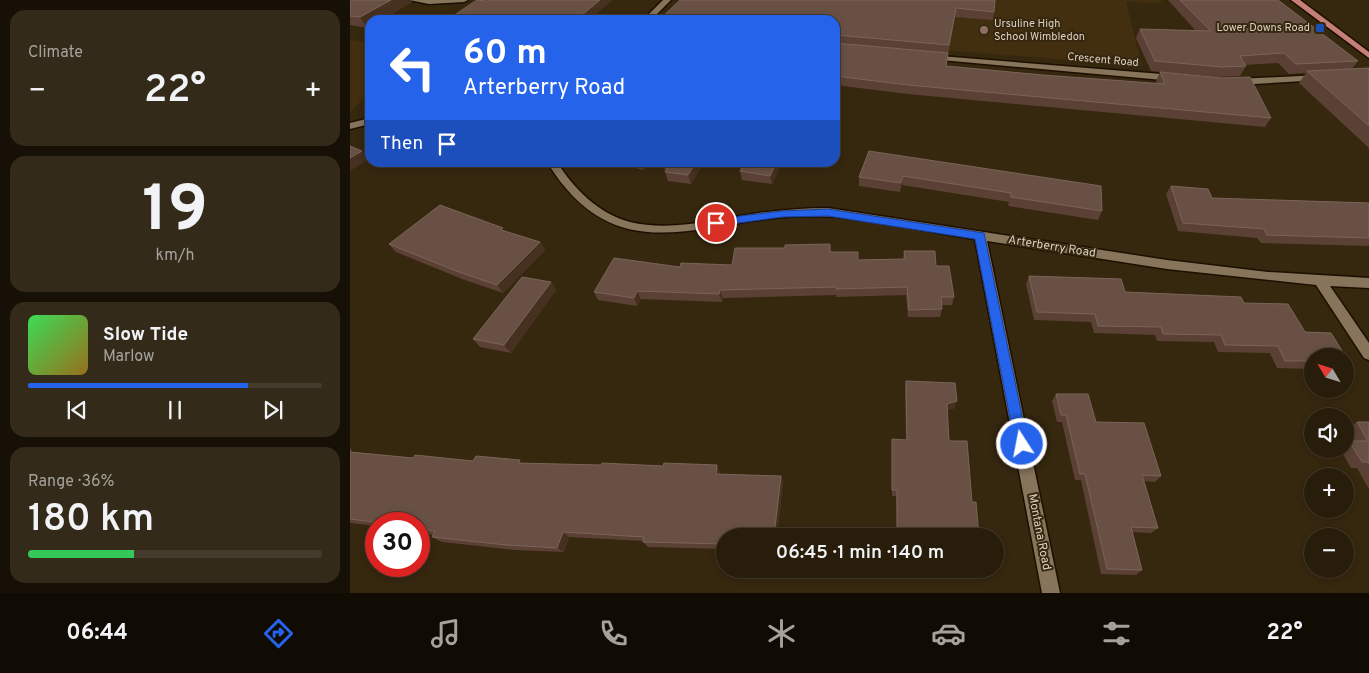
<!DOCTYPE html>
<meta charset="utf-8">
<style>
body{margin:0;font-family:Overpass,sans-serif;background:#342a19;color:#f1f3f6;height:100vh;display:flex;flex-direction:column;font-size:19px;white-space:nowrap}
*{box-sizing:border-box;margin:0}
p{font-size:16px;color:#a5a29d}
.icon{flex:none;width:28px;height:28px;fill:none;stroke:currentColor;stroke-width:2;stroke-linecap:round;stroke-linejoin:round}
.map{position:relative;flex:1;overflow:hidden}
.drawer{display:flex;flex-direction:column;gap:10px;padding:10px;background:#161006;width:350px}
.drawer>*{flex:none}
.hud{position:absolute;left:15px;top:15px;width:475px;height:152px;border-radius:15px;box-shadow:0 2px 8px #0003,0 0 0 1px #443b2c;background:#2563eb;color:#fff;overflow:hidden}
.needle{width:32px;rotate:308deg}
.controls{position:absolute;left:954px;top:348px;display:grid;gap:10px}
.controls a{display:grid;place-items:center;width:50px;height:50px;border-radius:50%;background:#281d0b;box-shadow:0 2px 8px #0003,0 0 0 1px #443b2c;font-size:25px}
.speed{position:absolute;left:15px;top:512px;display:flex;gap:10px;font-size:25px;font-weight:700;text-align:center}
.speed>*{display:grid;place-content:center;width:65px;height:65px;border-radius:50%;background:#281d0b;box-shadow:0 2px 8px #0003,0 0 0 1px #443b2c;line-height:1}
.speed .limit{border:8px solid #d22;background:#fff;color:#111}
.pin{position:absolute;display:grid;place-items:center;width:42px;height:42px;color:#fff;margin:-21px;border:2px solid #fff;border-radius:50%;box-shadow:0 1px 5px #0007}
.me{position:absolute;width:55px;margin:-28px;rotate:349deg;stroke-linejoin:round;filter:drop-shadow(0 0 4px #0008)}
.turn{display:flex;align-items:center;gap:18px;height:105px;padding:0 15px;font-size:22px}
.turn .icon{width:65px;height:65px;stroke-width:2.5}
.turn b{display:block;font-size:35px;line-height:42px}
.then{display:flex;align-items:center;height:48px;padding:0 15px;background:#0003;gap:10px;font-size:19px}
.big{font-size:38px;font-weight:600;line-height:1.1}
.drawer .widget{flex:1;display:flex;flex-direction:column;justify-content:center;gap:8px;min-width:0;padding:0 18px;border-radius:15px;background:#342a19}
.drawer .dial{align-items:center;gap:0}
.dial b{font-size:65px;line-height:1}
.song{display:flex;align-items:center;gap:15px}
.cover{width:60px;height:60px;border-radius:8px;background:linear-gradient(135deg,hsl(130 70% 55%),hsl(40 70% 35%))}
.played{height:5px;border-radius:2px;background:linear-gradient(90deg,#2563eb 75%,#443b2c 75%)}
.keys{display:flex;justify-content:space-around;direction:ltr}
.heat{display:flex;justify-content:space-between;align-items:center;font-size:28px;direction:ltr}
.charge{height:8px;border-radius:4px;background:linear-gradient(90deg,#34c759 36%,#443b2c 0)}
.trip{position:absolute;left:366px;top:528px;width:288px;height:50px;border-radius:25px;background:#281d0b;box-shadow:0 2px 8px #0003,0 0 0 1px #443b2c;font-weight:600;line-height:50px;text-align:center}
.tabs{display:flex;height:80px;justify-content:space-around;align-items:center;background:#100c04;color:#a5a29d}
.tabs .icon{width:35px;height:35px}
.tabs .current{color:#2563eb}
.tabs b{font-size:22px;color:#f1f3f6}
main{display:flex;flex:1;min-height:0}
.map>svg:first-child{display:block}
</style>
<main>
<section class="drawer">
<div class="widget"><p>Climate</p>
<div class="heat"><a>−</a><b class="big">22°</b><a>+</a></div>
</div>
<div class="widget dial"><b>19</b><p>km/h</p></div>
<div class="widget">
<div class="song"><i class="cover"></i><div><b>Slow Tide</b><p>Marlow</p></div></div>
<div class="played"></div>
<div class="keys"><svg class="icon" aria-label="previous" viewBox="0 0 24 24"><path d="M18 5L8 12l10 7zM5 5v14"/></svg><svg class="icon" aria-label="pause" viewBox="0 0 24 24"><path d="M8 5v14M16 5v14"/></svg><svg class="icon" aria-label="next" viewBox="0 0 24 24"><path d="M6 5l10 7-10 7zM19 5v14"/></svg></div>
</div>
<div class="widget"><p>Range · 36%</p><b class="big">180 km</b><div class="charge"></div></div>
</section>
<div class="map">
<svg width="1019" height="593" viewBox="0 0 1019 593">
<rect width="100%" height="100%" fill="#36270f"/>
<g fill="#422f10">
<polygon points="387,0 810,0 813,3 776,2 792,66 569,48 485,20 373,20"/>
<polygon points="0,40 20,42 20,92 0,112"/>
</g>
<g fill="none" stroke-linecap="round" stroke-linejoin="round">
<g stroke="#1d0f00" stroke-width="3">
<g id="minor">
<polygon points="59,0 118,0 114,2 79,4"/>
<polygon points="313,0 321,0 301,20 293,20"/>
<polygon points="577,55 824,75 828,78 824,81 580,59 576,57"/>
<polygon points="969,75 972,76 972,80 887,85 883,82 887,79"/>
<polygon points="20,118 20,124 0,129 0,123"/>
<path d="M 197,162 L 207,162 C 224,189 249,214 280,222 C 321,232 368,219 409,213 C 432,210 455,208 478,208 L 817,260 L 918,272 L 1019,278 L 1019,288 L 980,286 L 1019,343 L 1019,360 L 1014,358 L 966,285 L 817,269 L 637,241 L 710,593 L 692,593 L 625,239 C 570,231 516,216 460,216 C 356,215 269,279 197,162 Z"/>
</g>
</g>
<g stroke="#1d0f00" stroke-width="3">
<polygon id="major" points="941,0 950,0 1019,52 1019,58"/>
</g>
<use href="#minor" fill="#86745b" fill-rule="evenodd"/>
<use href="#major" fill="#c67f77" fill-rule="evenodd"/>
</g>
<g fill="#5b4135">
<polygon points="0,0 60,0 62,2 17,28 0,25"/>
<polygon points="645,0 643,20 605,17 596,66 693,75 807,84 806,81 810,72 921,118 915,127 558,94 485,85 485,20"/>
<polygon points="818,0 928,0 1008,61 1002,69 1019,68 1019,148 949,83 956,73 939,74 928,63 895,65 896,66 890,76 867,77 801,71 786,38 790,29 846,31"/>
<polygon points="519,151 752,211 748,220 658,206 659,202 552,185 550,192 509,186 509,177"/>
<polygon points="265,162 298,162 293,170"/>
<polygon points="305,162 354,162 341,184 318,181 315,172 316,170"/>
<polygon points="432,162 422,184 392,180 390,171"/>
<polygon points="821,186 862,198 1019,203 1019,246 911,243 907,238 828,231 816,194"/>
<polygon points="155,231 190,242 195,250 153,293 112,279 46,252 39,244"/>
<polygon points="480,244 481,252 508,260 553,259 554,251 586,266 604,297 602,305 591,305 592,309 590,317 558,317 556,295 486,297 486,295 373,298 372,302 291,299 287,306 248,300 244,292 330,267 382,265 435,248"/>
<polygon points="679,276 771,279 775,292 891,297 894,303 938,304 955,332 981,333 999,362 995,365 995,356 962,356 962,369 927,368 920,353 868,352 864,342 807,341 805,335 744,333 741,322 684,320 676,284"/>
<polygon points="201,282 206,290 161,353 130,347 123,339"/>
<polygon points="556,381 605,408 597,410 599,441 622,502 629,536 547,536 546,496 542,496 542,439 556,440 555,388"/>
<polygon points="706,394 746,422 811,476 805,482 794,481 808,528 801,533 782,532 792,570 786,575 751,574 731,480 725,480 712,422 707,422 702,401"/>
<polygon points="1007,422 1019,422 1019,489 1007,468 1001,468 990,449 995,449 995,444 999,441 1003,441 997,429"/>
<polygon points="0,448 2,450 1,452 63,458 123,461 370,471 370,474 431,476 433,482 427,536 375,536 375,549 298,547 293,542 293,541 219,537 214,552 164,550 92,542 82,537 83,535 69,533 69,524 26,524 26,526 0,523"/>
<polygon points="547,569 632,569 632,571 630,575 547,573"/>
</g>
<g fill="#46301f">
<polygon points="41,0 60,0 62,2 31,20 20,20 20,26 17,28 10,17"/>
<polygon points="250,0 263,0 239,20 226,20"/>
<polygon points="12,151 19,159 0,171 0,158"/>
<polygon points="291,162 298,162 293,170"/>
<polygon points="346,162 354,162 341,184 338,175"/>
<polygon points="427,162 432,162 422,184 420,176"/>
<polygon points="553,176 552,185 550,192 551,183"/>
<polygon points="190,242 195,250 153,293 147,285"/>
<polygon points="201,282 206,290 161,353 154,345"/>
<polygon points="370,290 373,298 372,302 369,294"/>
<polygon points="287,291 291,299 287,306 284,298"/>
<polygon points="607,401 605,408 595,410 597,404"/>
<polygon points="367,465 370,471 369,480 366,474"/>
<polygon points="431,476 433,482 427,536 424,536"/>
<polygon points="213,532 219,537 214,552 207,548"/>
</g>
<g fill="#685044" stroke="#7a6458">
<polygon points="0,0 41,0 10,17 0,16"/>
<polygon points="127,0 137,1 139,0 250,0 226,20 86,20 91,15 103,16"/>
<polygon points="330,0 645,0 644,12 606,8 599,45 485,35 485,20 309,20"/>
<polygon points="830,0 928,0 1008,61 946,64 934,53 890,56 896,66 872,67 805,61 790,29 861,31"/>
<polygon points="485,43 598,53 596,66 693,75 815,84 810,72 872,78 900,77 921,118 558,85 485,76"/>
<polygon points="1019,68 1019,126 957,71"/>
<polygon points="0,146 12,151 0,158"/>
<polygon points="519,151 751,186 752,211 661,197 661,193 553,176 551,183 509,177"/>
<polygon points="316,162 346,162 338,175 315,172 319,165"/>
<polygon points="395,162 427,162 420,176 390,171"/>
<polygon points="821,186 858,189 862,198 1019,203 1019,238 917,235 914,229 833,223"/>
<polygon points="90,205 153,228 151,230 190,242 147,285 106,271 39,244"/>
<polygon points="480,244 480,252 508,252 508,260 555,259 554,251 585,251 586,266 599,266 604,297 591,297 592,309 559,310 557,287 486,289 486,287 370,290 369,294 287,291 284,298 244,292 264,258 330,267 331,263 382,265 385,248 435,248 435,245"/>
<polygon points="679,276 771,279 775,292 891,297 894,303 938,304 955,332 981,333 999,362 995,362 995,356 962,356 962,361 935,361 928,346 875,345 871,335 813,334 811,327 748,326 745,314 687,312"/>
<polygon points="172,277 201,282 154,345 123,339"/>
<polygon points="556,381 605,383 607,401 597,404 599,441 617,441 622,502 626,502 629,536 547,536 547,490 542,490 542,439 557,440"/>
<polygon points="706,394 738,394 746,422 794,423 811,476 792,475 808,528 781,527 792,570 757,569 735,474 730,474 716,415 711,415"/>
<polygon points="1007,422 1019,422 1019,464 1017,462 1012,462 999,441 1018,441"/>
<polygon points="0,452 63,458 65,455 123,461 126,456 170,460 169,463 251,465 252,463 313,466 314,463 367,465 366,474 431,476 424,536 375,536 375,544 293,542 294,537 213,532 207,548 156,545 82,537 85,531 69,529 69,524 26,524 26,525 22,524 23,522 0,519"/>
<polygon points="560,569 632,569 632,571"/>
</g>
<polygon fill="#2563eb" stroke="#184099" points="478,209 634,233 678,444 676,449 672,451 667,449 665,444 625,239 478,216 432,217 366,226 361,223 366,219 432,211"/>
<rect fill="#1a4fb4" stroke="#36270f" stroke-width="2" x="965" y="23" width="10" height="10" rx="2.5"/>
<circle fill="#8d6e63" stroke="#36270f" stroke-width="2" cx="634" cy="30" r="5"/>
<g text-anchor="middle" dominant-baseline="central" stroke-width="4" stroke-linejoin="round" paint-order="stroke">
<g font-size="11" fill="#dbd1c3" stroke="#36270f" text-anchor="start">
<text x="644" y="24">Ursuline High<tspan x="644" dy="13">School Wimbledon</tspan></text>
<text x="960" y="28" text-anchor="end">Lower Downs Road</text>
</g>
<g font-size="11" fill="#dbd1c3" stroke="#36270f">
<text transform="translate(753 60) rotate(5)">Crescent Road</text>
</g>
<g font-size="12" fill="#dbd1c3" stroke="#36270f">
<text transform="translate(702 247) rotate(9)">Arterberry Road</text>
<text transform="translate(689 532) rotate(79)">Montana Road</text>
</g>
</g>
</svg>
<div class="controls">
<a><svg class="needle" viewBox="-14 -14 28 28"><path d="M0-13l5 13h-10z" fill="#e53935"/><path d="M0 13l5-13h-10z" fill="#a5a29d"/></svg></a>
<a><svg class="icon" aria-label="sound" viewBox="0 0 24 24"><path d="M4 9h4l5-4v14l-5-4H4zM17 9q2 3 0 6"/></svg></a>
<a>+</a>
<a>−</a>
</div>
<div class="speed"><div class="limit">30</div></div>
<div class="pin" style="left:366px;top:223px;background:#d93025"><svg class="icon" aria-label="arrive" viewBox="0 0 24 24"><path d="M6 21V4h12l-3 4 3 4H6"/></svg></div>
<svg class="me" style="left:672px;top:444px" viewBox="-20 -20 40 40"><circle r="17" fill="#2563eb" stroke="#fff" stroke-width="3"/><path d="M0-11L8 9 0 5-8 9z" fill="#fff"/></svg>
<div class="trip">06:45 · 1 min · 140 m</div>
<div class="hud">
<div class="turn"><svg class="icon" aria-label="left" viewBox="0 0 24 24"><path d="M17 20v-9H6M10 6l-5 5 5 5"/></svg><div><b>60 m</b>Arterberry Road</div></div>
<div class="then">Then<svg class="icon" aria-label="arrive" viewBox="0 0 24 24"><path d="M6 21V4h12l-3 4 3 4H6"/></svg></div>
</div>
</div>
</main>
<nav class="tabs">
<b>06:44</b>
<svg class="icon current" aria-label="directions" viewBox="0 0 24 24"><path d="M12 3l9 9-9 9-9-9zM9 14v-3h6M13 9l2 2-2 2"/></svg>
<svg class="icon" aria-label="music" viewBox="0 0 24 24"><path d="M9 18V5l10-2v13"/><circle cx="6" cy="18" r="3"/><circle cx="16" cy="16" r="3"/></svg>
<svg class="icon" aria-label="phone" viewBox="0 0 24 24"><path d="M5 4h4l2 5-3 2q2 4 5 5l2-3 5 2v4C11 20 4 13 5 4z"/></svg>
<svg class="icon" aria-label="climate" viewBox="0 0 24 24"><path d="M12 3v18M4 7l16 10M4 17L20 7"/></svg>
<svg class="icon" aria-label="car" viewBox="0 0 24 24"><path d="M5 17H2v-5l4-1 3-4h7l3 4 3 1v5h-3M9 17h6M6 11h13"/><circle cx="7" cy="17" r="2"/><circle cx="17" cy="17" r="2"/></svg>
<svg class="icon" aria-label="filters" viewBox="0 0 24 24"><path d="M4 7h16M4 17h16"/><circle cx="9" cy="7" r="2"/><circle cx="15" cy="17" r="2"/></svg>
<b>22°</b>
</nav>
